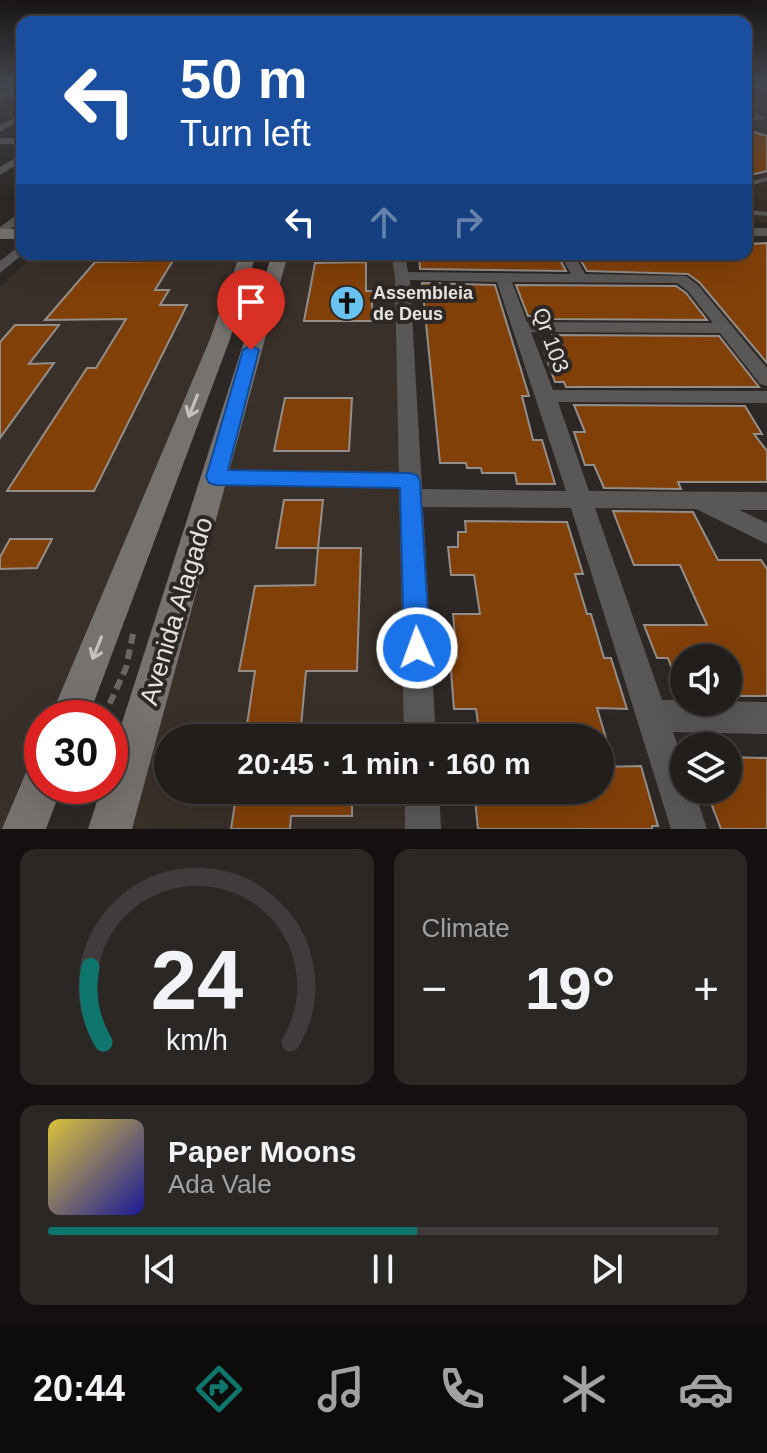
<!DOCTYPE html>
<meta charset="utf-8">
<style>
body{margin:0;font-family:Helvetica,sans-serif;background:#2a2725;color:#f1f3f6;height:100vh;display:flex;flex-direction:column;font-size:30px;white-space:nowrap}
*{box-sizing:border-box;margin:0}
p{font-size:26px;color:#a2a2a3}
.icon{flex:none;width:44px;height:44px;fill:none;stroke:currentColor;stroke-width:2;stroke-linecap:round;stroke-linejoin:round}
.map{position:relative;height:829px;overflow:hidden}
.details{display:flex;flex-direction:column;gap:20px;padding:20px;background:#13100f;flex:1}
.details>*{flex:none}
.hud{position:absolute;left:16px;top:16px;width:736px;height:244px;border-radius:16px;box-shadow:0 8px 32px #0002,0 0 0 2px #3f3c3b;background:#1a4fa0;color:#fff;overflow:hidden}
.tools{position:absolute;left:670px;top:644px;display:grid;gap:16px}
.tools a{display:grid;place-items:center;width:72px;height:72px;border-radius:50%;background:#221e1c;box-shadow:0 8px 32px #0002,0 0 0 2px #3f3c3b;font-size:40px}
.speed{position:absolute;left:24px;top:700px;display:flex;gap:16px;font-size:40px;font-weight:700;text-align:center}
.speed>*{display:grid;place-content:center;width:104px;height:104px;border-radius:50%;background:#221e1c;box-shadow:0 8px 32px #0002,0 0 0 2px #3f3c3b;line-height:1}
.speed .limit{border:12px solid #d22;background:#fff;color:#111}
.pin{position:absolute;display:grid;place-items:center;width:68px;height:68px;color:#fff;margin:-82px -34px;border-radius:50% 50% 50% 0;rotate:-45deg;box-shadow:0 0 8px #0007}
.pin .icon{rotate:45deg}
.me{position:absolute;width:88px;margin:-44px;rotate:358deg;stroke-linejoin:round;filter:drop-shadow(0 0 6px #0008)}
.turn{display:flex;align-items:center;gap:28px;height:168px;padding:0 32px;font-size:36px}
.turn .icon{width:104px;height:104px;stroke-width:2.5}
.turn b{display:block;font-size:56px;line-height:68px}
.lanes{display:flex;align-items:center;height:76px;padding:0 32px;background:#0003;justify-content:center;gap:40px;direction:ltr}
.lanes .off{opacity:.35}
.big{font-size:60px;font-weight:700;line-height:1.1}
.details .tile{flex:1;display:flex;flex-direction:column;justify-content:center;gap:12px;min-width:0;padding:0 28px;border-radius:16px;background:#2a2725}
.details .dial{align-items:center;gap:0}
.dial svg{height:208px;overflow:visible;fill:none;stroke:#3f3c3b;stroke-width:7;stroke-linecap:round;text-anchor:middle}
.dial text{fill:#f1f3f6;stroke:none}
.song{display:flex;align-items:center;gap:24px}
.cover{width:96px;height:96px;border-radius:12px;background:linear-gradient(135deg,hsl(50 70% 55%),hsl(240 70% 35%))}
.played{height:8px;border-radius:4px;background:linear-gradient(90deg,#0f766e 55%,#3f3c3b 55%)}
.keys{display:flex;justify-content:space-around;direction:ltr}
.heat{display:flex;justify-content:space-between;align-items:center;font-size:44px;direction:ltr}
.details .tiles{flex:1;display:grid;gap:20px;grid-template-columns:1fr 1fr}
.tile:last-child{grid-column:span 2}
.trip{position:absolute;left:154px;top:724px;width:460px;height:80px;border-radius:40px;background:#221e1c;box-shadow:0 8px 32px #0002,0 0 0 2px #3f3c3b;font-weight:700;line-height:80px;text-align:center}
.tabs{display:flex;height:128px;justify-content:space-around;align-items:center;background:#0e0c0b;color:#a2a2a3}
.tabs .icon{width:56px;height:56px}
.tabs .on{color:#0f766e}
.tabs b{font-size:36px;color:#f1f3f6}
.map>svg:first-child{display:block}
</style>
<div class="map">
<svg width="767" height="829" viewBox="0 0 767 829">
<rect width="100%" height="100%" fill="#2d2825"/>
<g fill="#3a302a">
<polygon points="746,85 767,88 767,223 746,223"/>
<polygon points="35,254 248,254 63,718 42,718 42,771 19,829 0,829 0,287"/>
<polygon points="281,254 395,254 415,738 168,738 168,790 417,790 418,829 108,829"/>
</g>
<g fill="#824009" stroke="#948e8a" stroke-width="2">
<polygon points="746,130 767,136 767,171 755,174 746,171"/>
<polygon points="767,243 767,363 700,283 688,274 587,271 577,254 746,254 746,244"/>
<polygon points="156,254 177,254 155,290 169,290 160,305 187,305 94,491 7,491 87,368 96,368 126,319 45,320 95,262 151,261"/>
<polygon points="419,254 557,254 566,271 420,269"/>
<polygon points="366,262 366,291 372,291 372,321 304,321 315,263"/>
<polygon points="422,283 495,285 529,396 522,396 533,440 542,440 555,484 517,484 515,473 482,473 481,468 467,468 466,463 440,463"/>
<polygon points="516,285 676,286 686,293 707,320 546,319 545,316 528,316"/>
<polygon points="15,325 59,325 29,364 54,363 0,438 0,342"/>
<polygon points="552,335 719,336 759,387 566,387 564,382 555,382 544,351 557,351"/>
<polygon points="285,398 352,398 349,451 274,451"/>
<polygon points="574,405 745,406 762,434 754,434 767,451 767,482 678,482 681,489 604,488 594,465 585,465 574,432 585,432"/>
<polygon points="284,500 323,500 318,548 276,548"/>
<polygon points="613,511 693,512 718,560 761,560 767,569 767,696 728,696 728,658 684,658 682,697 668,658 657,658 644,625 707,625 680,565 634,565"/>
<polygon points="465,521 567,522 583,574 575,574 587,614 591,614 604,658 611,658 627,709 597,708 606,738 480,738 476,709 454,709 450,658 457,658 453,614 480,614 474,575 451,575 448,547 458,547 458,532 466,532"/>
<polygon points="10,539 52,539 37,568 0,569 0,557"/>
<polygon points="318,548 361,548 357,671 306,671 300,738 245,738 255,671 239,671 255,586 315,585"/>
<polygon points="728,757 767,758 767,829 721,829 706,790 728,790"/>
<polygon points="641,766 658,826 652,826 652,829 478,829 474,790 600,790 600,767"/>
<polygon points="237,790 352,790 352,816 291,816 290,829 231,829"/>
</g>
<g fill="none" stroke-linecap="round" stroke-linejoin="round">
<polyline stroke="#6b6764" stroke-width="2" stroke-dasharray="2 2" stroke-linecap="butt" points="763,85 767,87"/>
<polyline stroke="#6b6764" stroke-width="6" stroke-dasharray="10 6" stroke-linecap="butt" points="103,718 126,668 133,634"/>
<g fill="#5a5856" fill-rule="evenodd">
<polygon points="746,112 764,117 765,118 746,122 746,120 758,118 746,114"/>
<polygon points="767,177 767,181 746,187 746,183"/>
<polygon points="746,210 767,212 767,216 746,214"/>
<polygon points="216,473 410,477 414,478 416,481 414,484 410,485 216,481 212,480 210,477 212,474"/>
</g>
<g fill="#5a5856" fill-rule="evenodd">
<polygon points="22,85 22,90 0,100 0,95"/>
<polygon points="22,114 22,119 0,132 0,125"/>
<rect x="0" y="138" width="22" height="6"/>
<polygon points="22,154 22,161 0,175 0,167"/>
<polygon points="22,211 22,221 0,237 0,227"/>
<rect x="746" y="228" width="21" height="8"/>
<polygon points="22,244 23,254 0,273 0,261"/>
<path d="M 391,254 L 405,254 L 408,272 L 571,274 L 560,254 L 574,254 L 585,274 L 686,276 L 698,285 L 767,368 L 767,386 L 760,384 L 720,333 L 531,332 L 553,390 L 767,391 L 767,403 L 558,402 L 589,491 L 767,492 L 767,510 L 739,510 L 767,523 L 767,544 L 696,509 L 595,508 L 662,700 L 767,702 L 767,734 L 673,732 L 684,763 L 684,790 L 694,790 L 707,829 L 671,829 L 571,508 L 423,507 L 436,738 L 404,738 L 395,276 ZM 410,280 L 497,282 L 566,491 L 422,489 ZM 512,282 L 677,283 L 688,291 L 713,323 L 527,322 Z"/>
<polygon points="405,790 439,790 441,829 405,829"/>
</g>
<g fill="#75726f" fill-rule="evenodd">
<rect x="0" y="229" width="22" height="10"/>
<polygon points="240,254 256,254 230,339 88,718 50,718 210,339"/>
<polygon points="272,254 288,254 132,829 88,829 102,786 110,786 110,760"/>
<polygon points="42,764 42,786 62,786 46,829 2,829 27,770"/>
</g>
</g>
<defs><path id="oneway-shaft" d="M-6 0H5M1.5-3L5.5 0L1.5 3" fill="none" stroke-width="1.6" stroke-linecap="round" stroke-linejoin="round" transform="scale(2)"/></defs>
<g stroke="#c3c0be">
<use href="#oneway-shaft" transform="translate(193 406) rotate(112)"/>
<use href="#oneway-shaft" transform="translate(97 648) rotate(112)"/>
</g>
<linearGradient id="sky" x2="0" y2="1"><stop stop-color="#191614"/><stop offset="0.42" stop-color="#464851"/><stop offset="1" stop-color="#464851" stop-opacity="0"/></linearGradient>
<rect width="767" height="201" fill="url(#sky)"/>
<polygon fill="#1a73e8" stroke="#114b97" stroke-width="2" points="251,345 259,350 228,470 410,473 417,475 420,481 430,648 426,657 417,661 408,657 404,648 400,488 216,485 209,483 206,477 243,350"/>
<defs>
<g id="church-disc" transform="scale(1.8)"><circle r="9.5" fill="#69c3f1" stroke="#2d2825"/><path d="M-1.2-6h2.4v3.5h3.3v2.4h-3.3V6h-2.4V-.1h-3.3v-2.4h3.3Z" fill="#111"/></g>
</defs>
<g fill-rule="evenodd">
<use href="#church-disc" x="347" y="303"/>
</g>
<g text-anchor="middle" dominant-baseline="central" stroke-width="8" stroke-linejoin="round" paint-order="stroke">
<g font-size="18" font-weight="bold" fill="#e5e2e0" stroke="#2d2825" text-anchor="start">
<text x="373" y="293">Assembleia<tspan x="373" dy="21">de Deus</tspan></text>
</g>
<g font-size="22" fill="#e5e2e0" stroke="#2d2825">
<text transform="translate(551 340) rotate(70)">Qr 103</text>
</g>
<g font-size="26" fill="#e5e2e0" stroke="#2d2825">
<text transform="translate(176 611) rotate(-73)">Avenida Alagado</text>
</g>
</g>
</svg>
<div class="tools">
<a><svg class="icon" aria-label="sound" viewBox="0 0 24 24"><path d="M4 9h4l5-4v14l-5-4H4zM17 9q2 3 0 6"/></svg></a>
<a><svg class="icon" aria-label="layers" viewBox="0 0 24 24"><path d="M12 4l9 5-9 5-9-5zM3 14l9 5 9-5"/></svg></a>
</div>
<div class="speed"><div class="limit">30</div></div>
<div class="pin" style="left:251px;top:350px;background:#d93025"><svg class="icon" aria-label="arrive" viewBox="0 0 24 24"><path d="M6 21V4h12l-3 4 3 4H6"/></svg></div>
<svg class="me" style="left:417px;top:648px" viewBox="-20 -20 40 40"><circle r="17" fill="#1a73e8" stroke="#fff" stroke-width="3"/><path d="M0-11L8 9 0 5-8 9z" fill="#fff"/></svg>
<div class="trip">20:45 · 1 min · 160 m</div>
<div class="hud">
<div class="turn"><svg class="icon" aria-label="left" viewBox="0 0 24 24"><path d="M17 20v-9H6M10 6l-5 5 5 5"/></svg><div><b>50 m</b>Turn left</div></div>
<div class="lanes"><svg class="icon" aria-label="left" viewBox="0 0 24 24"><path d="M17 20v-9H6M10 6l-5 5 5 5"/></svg><svg class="icon off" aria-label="ahead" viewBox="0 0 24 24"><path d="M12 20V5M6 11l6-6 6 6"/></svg><svg class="icon off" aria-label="right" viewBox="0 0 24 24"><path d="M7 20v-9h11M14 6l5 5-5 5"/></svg></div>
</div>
</div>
<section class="details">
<div class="tiles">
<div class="tile dial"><svg viewBox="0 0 100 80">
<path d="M14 69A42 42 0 1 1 86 69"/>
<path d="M14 69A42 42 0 0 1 9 40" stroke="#0f766e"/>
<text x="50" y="56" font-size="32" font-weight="700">24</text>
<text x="50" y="72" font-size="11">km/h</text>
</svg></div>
<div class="tile"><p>Climate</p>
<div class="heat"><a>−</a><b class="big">19°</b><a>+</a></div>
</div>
<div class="tile">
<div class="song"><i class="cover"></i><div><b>Paper Moons</b><p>Ada Vale</p></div></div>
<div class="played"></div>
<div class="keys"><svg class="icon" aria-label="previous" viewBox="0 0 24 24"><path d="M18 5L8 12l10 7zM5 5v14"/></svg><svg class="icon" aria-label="pause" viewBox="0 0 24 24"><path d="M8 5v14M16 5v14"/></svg><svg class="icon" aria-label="next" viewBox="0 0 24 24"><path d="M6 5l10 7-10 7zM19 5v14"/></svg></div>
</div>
</div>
</section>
<nav class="tabs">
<b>20:44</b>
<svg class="icon on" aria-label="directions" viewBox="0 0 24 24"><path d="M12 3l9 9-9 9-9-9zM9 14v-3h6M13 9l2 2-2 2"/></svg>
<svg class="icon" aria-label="music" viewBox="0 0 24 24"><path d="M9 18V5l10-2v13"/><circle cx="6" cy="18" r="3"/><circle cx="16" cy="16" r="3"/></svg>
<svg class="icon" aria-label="phone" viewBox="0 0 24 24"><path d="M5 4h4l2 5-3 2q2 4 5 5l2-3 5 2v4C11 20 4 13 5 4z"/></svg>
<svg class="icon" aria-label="climate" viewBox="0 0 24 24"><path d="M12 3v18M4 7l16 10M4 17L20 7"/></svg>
<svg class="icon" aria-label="car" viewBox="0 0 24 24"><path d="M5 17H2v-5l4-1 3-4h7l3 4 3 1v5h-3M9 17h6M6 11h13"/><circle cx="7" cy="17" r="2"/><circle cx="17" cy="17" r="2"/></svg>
</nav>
